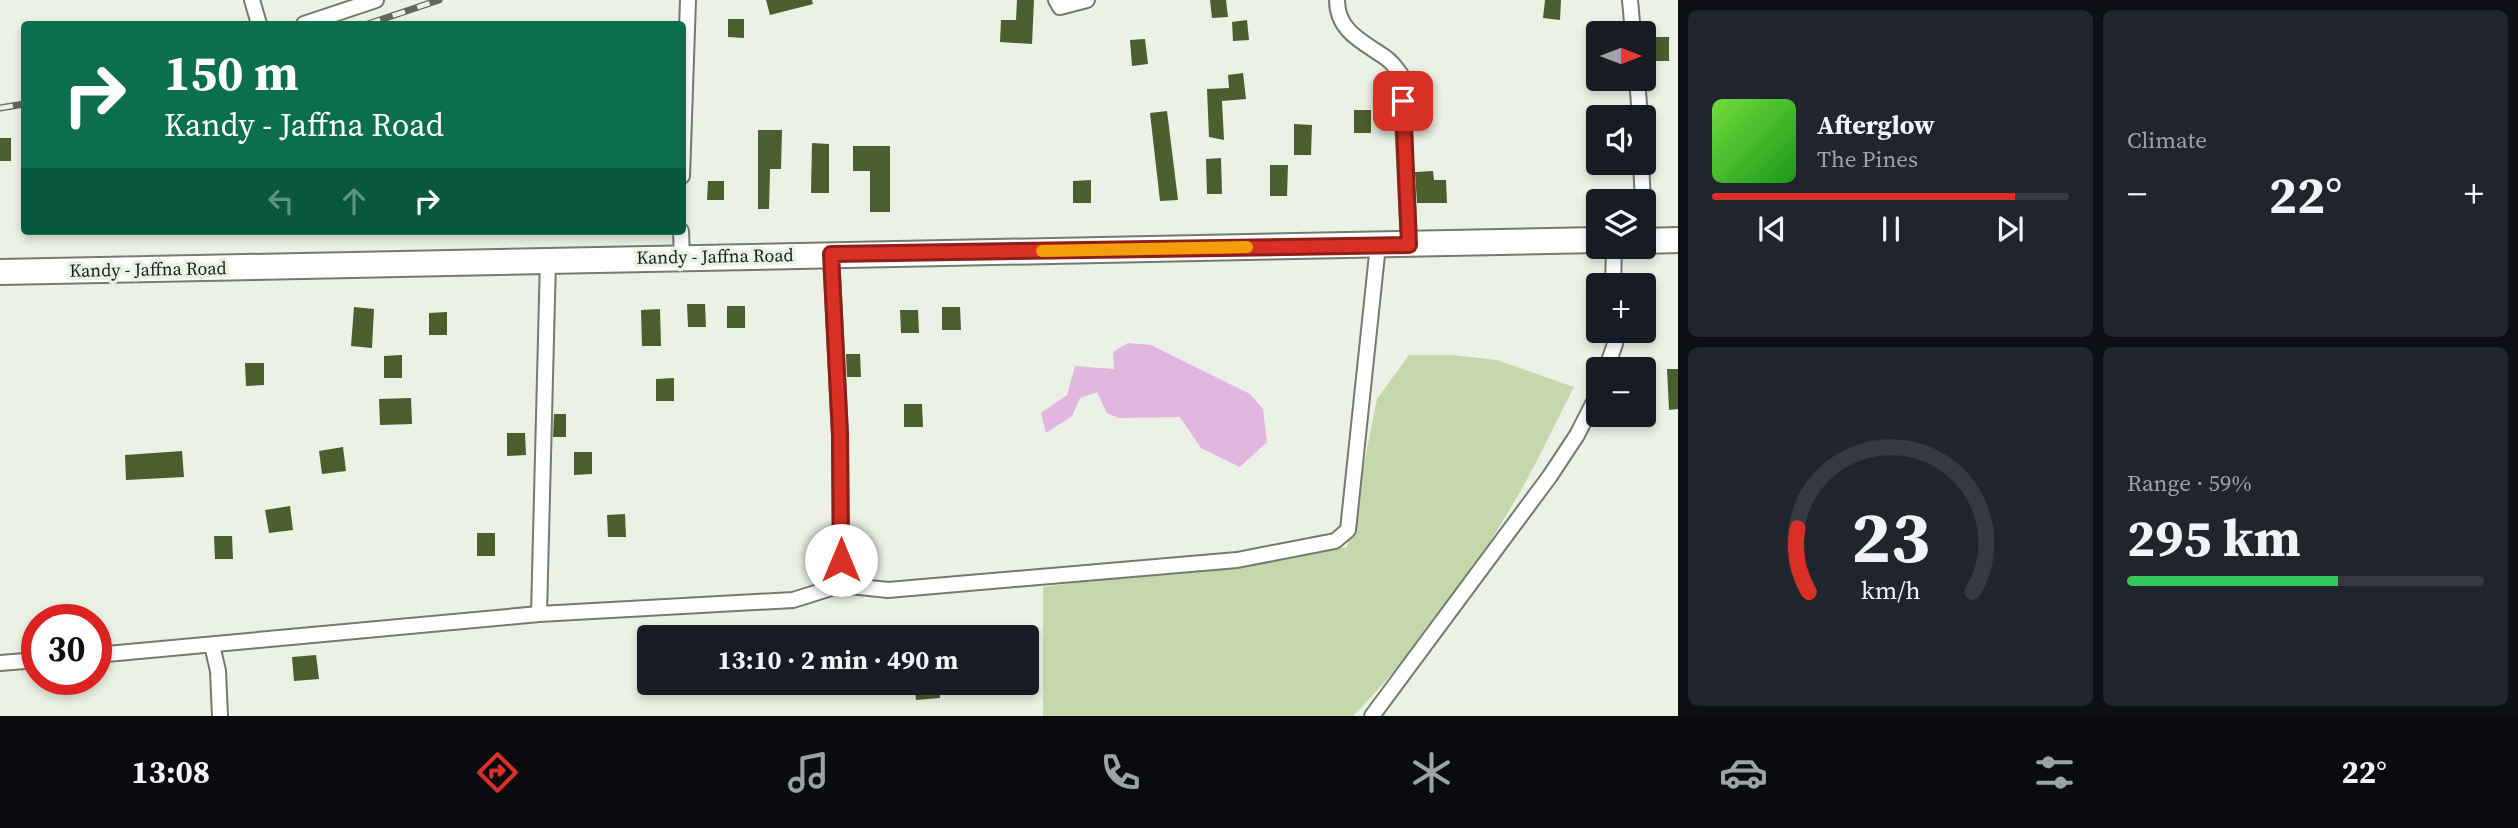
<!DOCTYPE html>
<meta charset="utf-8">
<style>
body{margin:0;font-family:"Source Serif 4",serif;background:#20242c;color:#f1f3f6;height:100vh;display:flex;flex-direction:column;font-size:26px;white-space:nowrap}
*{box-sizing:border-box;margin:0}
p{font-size:23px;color:#9ea1a6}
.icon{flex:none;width:38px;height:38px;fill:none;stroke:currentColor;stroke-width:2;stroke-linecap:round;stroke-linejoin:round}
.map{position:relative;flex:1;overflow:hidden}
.panel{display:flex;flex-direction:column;gap:10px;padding:10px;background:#0d0f14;width:840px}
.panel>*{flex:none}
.hud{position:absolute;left:21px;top:21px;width:665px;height:214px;border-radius:7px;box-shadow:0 4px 10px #0003;background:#0b6e4f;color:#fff;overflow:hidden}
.needle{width:46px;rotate:90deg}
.fabs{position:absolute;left:1586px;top:21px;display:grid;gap:14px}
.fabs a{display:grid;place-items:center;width:70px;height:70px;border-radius:7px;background:#171b24;box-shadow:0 4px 10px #0003;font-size:35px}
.speed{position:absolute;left:21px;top:604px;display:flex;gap:14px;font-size:35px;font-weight:700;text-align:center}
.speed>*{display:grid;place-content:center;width:91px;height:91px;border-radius:50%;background:#171b24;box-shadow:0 4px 10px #0003;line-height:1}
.speed .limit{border:10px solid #d22;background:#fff;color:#111}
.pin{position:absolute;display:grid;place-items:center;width:60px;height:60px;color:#fff;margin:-30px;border-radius:14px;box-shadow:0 4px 10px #0006}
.me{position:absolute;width:77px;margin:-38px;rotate:0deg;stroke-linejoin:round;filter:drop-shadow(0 0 5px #0008)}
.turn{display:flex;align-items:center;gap:24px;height:147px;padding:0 28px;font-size:32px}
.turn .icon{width:91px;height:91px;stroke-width:2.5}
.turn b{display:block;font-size:49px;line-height:60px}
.lanes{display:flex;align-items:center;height:66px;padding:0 28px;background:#0003;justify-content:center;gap:35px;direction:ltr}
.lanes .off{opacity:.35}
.big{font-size:52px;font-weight:700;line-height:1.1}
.panel .tile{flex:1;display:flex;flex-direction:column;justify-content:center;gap:10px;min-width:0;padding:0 24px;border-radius:10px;background:#20242c}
.panel .dial{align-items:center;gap:0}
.dial svg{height:182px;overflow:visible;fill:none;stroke:#363941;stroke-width:7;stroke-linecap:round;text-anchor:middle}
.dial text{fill:#f1f3f6;stroke:none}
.song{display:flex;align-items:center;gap:21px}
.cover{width:84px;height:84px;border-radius:10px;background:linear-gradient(135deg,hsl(100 70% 55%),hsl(120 70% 35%))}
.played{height:7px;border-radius:4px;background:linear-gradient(90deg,#d93025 85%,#363941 85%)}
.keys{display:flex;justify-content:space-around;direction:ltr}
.heat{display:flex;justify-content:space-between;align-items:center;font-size:38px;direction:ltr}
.charge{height:10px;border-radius:5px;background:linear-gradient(90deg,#34c759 59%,#363941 0)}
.panel .tiles{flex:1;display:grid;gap:10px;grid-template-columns:repeat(2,1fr)}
.trip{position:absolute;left:637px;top:625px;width:402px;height:70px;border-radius:7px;background:#171b24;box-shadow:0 4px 10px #0003;font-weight:700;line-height:70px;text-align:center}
.menu{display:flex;height:112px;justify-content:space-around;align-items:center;background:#090b0e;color:#9ea1a6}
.menu .icon{width:49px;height:49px}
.menu .current{color:#d93025}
.menu b{font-size:32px;color:#f1f3f6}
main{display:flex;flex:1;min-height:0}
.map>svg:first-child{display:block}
</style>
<main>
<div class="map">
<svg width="1678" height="716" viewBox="0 0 1678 716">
<rect width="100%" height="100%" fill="#ebf1e4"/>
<path fill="#c5d8ac" d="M 1409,355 L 1453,355 L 1497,360 L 1574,387 C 1557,419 1542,452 1525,483 C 1480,564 1417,651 1353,716 L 1043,716 L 1043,587 L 1347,547 L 1377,399 Z"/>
<polygon fill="#e3b6e0" points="1128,343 1151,345 1250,394 1263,409 1267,442 1240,467 1201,448 1180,417 1118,418 1107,413 1097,392 1080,398 1072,416 1046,433 1041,413 1067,395 1075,366 1114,369 1113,352"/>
<g fill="#4b5e2e">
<polygon points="766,0 812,0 813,4 770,15"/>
<polygon points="1017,0 1034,0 1032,44 1000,42 1001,20 1016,20"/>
<polygon points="1210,0 1226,0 1228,17 1212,18"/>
<polygon points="1545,0 1561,0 1560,20 1543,18"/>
<polygon points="728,19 744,19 744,38 728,37"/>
<polygon points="1247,20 1249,40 1233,41 1232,22"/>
<rect x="1646" y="37" width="23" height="24"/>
<polygon points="1145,39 1148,64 1132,66 1130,40"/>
<polygon points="1243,73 1246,99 1222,101 1224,140 1209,137 1207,89 1229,88 1228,75"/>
<rect x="1417" y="105" width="13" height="18"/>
<rect x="1354" y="110" width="17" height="23"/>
<polygon points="1167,111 1178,200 1160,201 1150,113"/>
<polygon points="1294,124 1312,125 1311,155 1294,155"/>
<polygon points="758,130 782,130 781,169 770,169 769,209 758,209"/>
<rect x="0" y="138" width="11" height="23"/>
<polygon points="812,143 829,144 829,193 811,193"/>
<polygon points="853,146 890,146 890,212 870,212 870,171 853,171"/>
<polygon points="1221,158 1222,194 1207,194 1206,159"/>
<polygon points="1270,165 1288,165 1287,196 1270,196"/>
<polygon points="1433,171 1434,180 1446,180 1447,203 1417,203 1415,172"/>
<polygon points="1091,180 1091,203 1073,203 1073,181"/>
<polygon points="708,181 724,181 724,200 707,200"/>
<polygon points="687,304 705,304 706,327 688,327"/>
<rect x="727" y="306" width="18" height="22"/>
<polygon points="354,307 374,309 372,348 351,346"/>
<polygon points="942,307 960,307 961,330 942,330"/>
<polygon points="660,309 661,346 642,346 641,310"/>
<polygon points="900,310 918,310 919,333 901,333"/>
<polygon points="447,312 447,335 429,335 429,313"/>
<polygon points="846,354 860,354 861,377 847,377"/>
<polygon points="402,355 402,378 384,378 384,356"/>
<polygon points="245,363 264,363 264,385 246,386"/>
<polygon points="1667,369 1678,369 1678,409 1669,410"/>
<polygon points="674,378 674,401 656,401 656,379"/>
<polygon points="411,398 412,424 380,425 379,399"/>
<polygon points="904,404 922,404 923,427 904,427"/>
<polygon points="554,414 566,414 566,437 553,437"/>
<polygon points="507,433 525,433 526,455 507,456"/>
<polygon points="343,447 346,471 322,474 319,451"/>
<polygon points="182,451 184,477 126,480 125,455"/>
<polygon points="574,452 592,452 592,474 574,475"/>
<polygon points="290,506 293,530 269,533 265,510"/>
<polygon points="625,514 626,537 608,537 607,515"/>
<rect x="477" y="533" width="18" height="23"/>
<polygon points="214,536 232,536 233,559 215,559"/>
<polygon points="316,655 319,679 294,681 292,657"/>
<polygon points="914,682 939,682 940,698 916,700"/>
</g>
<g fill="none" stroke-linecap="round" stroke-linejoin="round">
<g stroke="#757a6f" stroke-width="18">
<g id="minor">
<polyline points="252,0 259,24"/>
<polyline points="1056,0 1060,7 1087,0"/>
<path d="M 1337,0 C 1337,32 1364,42 1386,58 C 1392,62 1397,69 1401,75 L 1409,245"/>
<polyline points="1630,0 1633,33"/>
<polyline points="304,24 376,0"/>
<polyline points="1637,79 1640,117"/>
<polyline points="1641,163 1643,201"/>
<polyline points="682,176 688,0"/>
<polyline points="1643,219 1644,241"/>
<polyline points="681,231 682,257"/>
<polyline points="831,254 840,435 841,585"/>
<polyline points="1613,285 1614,247"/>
<polyline points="1606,369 1615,344 1614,331"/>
<polyline points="539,614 548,259"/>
<polyline points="212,645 218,671 220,716"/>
<polyline points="96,655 539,614 793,600 841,585 888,590 1237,560 1335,541 1348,530 1378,245"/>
<polyline points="0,663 37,660"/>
<polyline points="1372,716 1550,476 1577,435 1598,394"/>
</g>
</g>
<g stroke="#757a6f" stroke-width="28">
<g id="trunk">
<polyline points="1643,241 1678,240"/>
<polyline points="0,272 1598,240"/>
</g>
</g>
<use href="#minor" stroke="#fff" stroke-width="14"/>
<use href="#trunk" stroke="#fff" stroke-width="24"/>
<g stroke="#646760" stroke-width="7">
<g id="rail">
<polyline points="368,24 439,0"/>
<polyline points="0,108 24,104"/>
</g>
</g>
<use href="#rail" stroke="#ebf1e4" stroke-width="4.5" stroke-dasharray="13" stroke-linecap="butt"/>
</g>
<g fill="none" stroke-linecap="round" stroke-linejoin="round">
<g stroke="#8d1f18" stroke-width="18">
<polyline id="route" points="841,560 840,435 831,254 1409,245 1403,101"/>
</g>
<use href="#route" stroke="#d93025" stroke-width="12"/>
<polyline stroke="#f59e0b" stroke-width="12" points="1042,251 1247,247"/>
</g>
<g text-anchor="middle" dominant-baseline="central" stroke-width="7" stroke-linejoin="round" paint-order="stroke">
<g font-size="18" fill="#1b1d18" stroke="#ebf1e4">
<text transform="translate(715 256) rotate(-1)">Kandy - Jaffna Road</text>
<text transform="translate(148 269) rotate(-1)">Kandy - Jaffna Road</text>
</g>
</g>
</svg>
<div class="fabs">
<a><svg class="needle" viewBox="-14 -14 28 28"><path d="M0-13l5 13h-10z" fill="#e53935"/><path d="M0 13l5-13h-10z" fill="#9ea1a6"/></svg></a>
<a><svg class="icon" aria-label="sound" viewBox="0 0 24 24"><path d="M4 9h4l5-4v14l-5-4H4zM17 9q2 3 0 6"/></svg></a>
<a><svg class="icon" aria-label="layers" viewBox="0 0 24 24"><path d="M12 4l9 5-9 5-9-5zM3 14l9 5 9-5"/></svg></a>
<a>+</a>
<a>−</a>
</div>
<div class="speed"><div class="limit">30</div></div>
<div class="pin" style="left:1403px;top:101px;background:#d93025"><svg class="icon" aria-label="arrive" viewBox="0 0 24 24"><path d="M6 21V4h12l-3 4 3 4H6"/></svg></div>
<svg class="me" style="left:841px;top:560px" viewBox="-20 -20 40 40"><circle r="19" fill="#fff"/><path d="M0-13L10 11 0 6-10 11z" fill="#d93025"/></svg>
<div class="trip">13:10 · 2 min · 490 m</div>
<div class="hud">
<div class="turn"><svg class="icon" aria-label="right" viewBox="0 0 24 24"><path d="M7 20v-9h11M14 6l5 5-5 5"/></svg><div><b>150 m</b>Kandy - Jaffna Road</div></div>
<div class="lanes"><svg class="icon off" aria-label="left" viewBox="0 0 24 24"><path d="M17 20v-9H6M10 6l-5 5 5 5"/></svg><svg class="icon off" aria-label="ahead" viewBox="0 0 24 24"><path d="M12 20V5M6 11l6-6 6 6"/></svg><svg class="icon" aria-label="right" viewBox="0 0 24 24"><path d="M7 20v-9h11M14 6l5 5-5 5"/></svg></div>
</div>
</div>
<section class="panel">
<div class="tiles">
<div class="tile">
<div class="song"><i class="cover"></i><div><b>Afterglow</b><p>The Pines</p></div></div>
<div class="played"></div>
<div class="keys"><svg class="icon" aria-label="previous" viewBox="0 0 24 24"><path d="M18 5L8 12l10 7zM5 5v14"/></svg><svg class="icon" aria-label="pause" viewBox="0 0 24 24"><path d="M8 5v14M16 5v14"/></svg><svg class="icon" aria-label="next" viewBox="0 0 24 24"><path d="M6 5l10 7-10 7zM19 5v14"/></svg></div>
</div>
<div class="tile"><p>Climate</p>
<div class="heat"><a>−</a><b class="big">22°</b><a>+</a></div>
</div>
<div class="tile dial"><svg viewBox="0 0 100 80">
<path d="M14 69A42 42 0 1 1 86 69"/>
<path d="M14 69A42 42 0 0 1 9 41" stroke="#d93025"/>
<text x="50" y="56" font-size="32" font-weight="700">23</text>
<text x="50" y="72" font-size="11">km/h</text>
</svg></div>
<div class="tile"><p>Range · 59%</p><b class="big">295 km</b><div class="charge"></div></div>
</div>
</section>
</main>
<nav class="menu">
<b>13:08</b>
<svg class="icon current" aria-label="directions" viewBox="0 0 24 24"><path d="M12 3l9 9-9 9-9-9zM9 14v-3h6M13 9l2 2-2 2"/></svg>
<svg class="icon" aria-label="music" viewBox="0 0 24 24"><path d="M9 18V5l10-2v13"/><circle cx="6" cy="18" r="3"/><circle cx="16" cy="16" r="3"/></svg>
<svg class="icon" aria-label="phone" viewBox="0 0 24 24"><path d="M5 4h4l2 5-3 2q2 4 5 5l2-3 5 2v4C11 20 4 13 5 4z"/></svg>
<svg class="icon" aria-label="climate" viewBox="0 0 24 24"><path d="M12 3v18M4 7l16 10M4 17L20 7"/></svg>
<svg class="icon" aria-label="car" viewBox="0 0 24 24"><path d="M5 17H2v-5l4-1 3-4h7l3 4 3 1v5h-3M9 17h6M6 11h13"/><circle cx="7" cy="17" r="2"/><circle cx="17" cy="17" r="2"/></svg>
<svg class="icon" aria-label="filters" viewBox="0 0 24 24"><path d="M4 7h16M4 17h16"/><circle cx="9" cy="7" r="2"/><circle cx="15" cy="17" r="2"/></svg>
<b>22°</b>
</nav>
